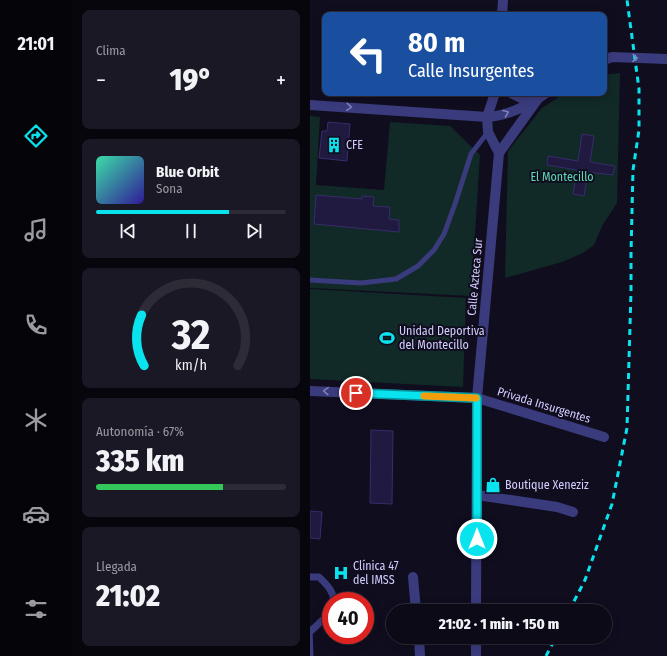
<!DOCTYPE html>
<html lang="es">
<meta charset="utf-8">
<style>
body{margin:0;font-family:"Fira Sans Condensed",sans-serif;background:#1a1824;color:#f1f3f6;height:100vh;display:flex;flex-direction:column;font-size:15px;white-space:nowrap}
*{box-sizing:border-box;margin:0}
p{font-size:13px;color:#9a9aa1}
.icon{flex:none;width:22px;height:22px;fill:none;stroke:currentColor;stroke-width:2;stroke-linecap:round;stroke-linejoin:round}
.map{position:relative;flex:1;overflow:hidden}
.details{display:flex;flex-direction:column;gap:10px;padding:10px;background:#07060d;width:238px}
.details>*{flex:none}
.guide{position:absolute;left:12px;top:12px;width:285px;height:84px;border-radius:8px;box-shadow:0 2px 10px #0003,0 0 0 1px #2c2b36;background:#1a4fa0;color:#fff;overflow:hidden}
.speed{position:absolute;left:12px;top:592px;display:flex;gap:8px;font-size:20px;font-weight:700;text-align:center}
.speed>*{display:grid;place-content:center;width:52px;height:52px;border-radius:50%;background:#0c0a17;box-shadow:0 2px 10px #0003,0 0 0 1px #2c2b36;line-height:1}
.speed .limit{border:6px solid #d22;background:#fff;color:#111}
.pin{position:absolute;display:grid;place-items:center;width:34px;height:34px;color:#fff;margin:-17px;border:2px solid #fff;border-radius:50%;box-shadow:0 1px 4px #0007}
.me{position:absolute;width:44px;margin:-22px;rotate:0deg;stroke-linejoin:round;filter:drop-shadow(0 0 3px #0008)}
.turn{display:flex;align-items:center;gap:14px;height:84px;padding:0 20px;font-size:18px}
.turn .icon{width:52px;height:52px;stroke-width:2.5}
.turn b{display:block;font-size:28px;line-height:34px}
.big{font-size:30px;font-weight:800;line-height:1.1}
.details .widget{flex:1;display:flex;flex-direction:column;justify-content:center;gap:6px;min-width:0;padding:0 14px;border-radius:8px;background:#1a1824}
.details .dial{align-items:center;gap:0}
.dial svg{height:104px;overflow:visible;fill:none;stroke:#2c2b36;stroke-width:7;stroke-linecap:round;text-anchor:middle}
.dial text{fill:#f1f3f6;stroke:none}
.song{display:flex;align-items:center;gap:12px}
.cover{width:48px;height:48px;border-radius:6px;background:linear-gradient(135deg,hsl(160 70% 55%),hsl(250 70% 35%))}
.played{height:4px;border-radius:2px;background:linear-gradient(90deg,#09e3ee 70%,#2c2b36 70%)}
.keys{display:flex;justify-content:space-around;direction:ltr}
.heat{display:flex;justify-content:space-between;align-items:center;font-size:22px;direction:ltr}
.charge{height:6px;border-radius:3px;background:linear-gradient(90deg,#34c759 67%,#2c2b36 0)}
.trip{position:absolute;left:76px;top:604px;width:226px;height:40px;border-radius:20px;background:#0c0a17;box-shadow:0 2px 10px #0003,0 0 0 1px #2c2b36;font-weight:800;line-height:40px;text-align:center}
main{display:flex;flex:1;min-height:0}
.tabs{display:flex;flex-direction:column;width:72px;justify-content:space-around;align-items:center;background:#050409;color:#9a9aa1}
.tabs .icon{width:28px;height:28px}
.tabs .selected{color:#09e3ee}
.tabs b{font-size:18px;color:#f1f3f6}
.map>svg:first-child{display:block}
</style>
<main>
<nav class="tabs">
<b>21:01</b>
<svg class="icon selected" aria-label="directions" viewBox="0 0 24 24"><path d="M12 3l9 9-9 9-9-9zM9 14v-3h6M13 9l2 2-2 2"/></svg>
<svg class="icon" aria-label="music" viewBox="0 0 24 24"><path d="M9 18V5l10-2v13"/><circle cx="6" cy="18" r="3"/><circle cx="16" cy="16" r="3"/></svg>
<svg class="icon" aria-label="phone" viewBox="0 0 24 24"><path d="M5 4h4l2 5-3 2q2 4 5 5l2-3 5 2v4C11 20 4 13 5 4z"/></svg>
<svg class="icon" aria-label="climate" viewBox="0 0 24 24"><path d="M12 3v18M4 7l16 10M4 17L20 7"/></svg>
<svg class="icon" aria-label="car" viewBox="0 0 24 24"><path d="M5 17H2v-5l4-1 3-4h7l3 4 3 1v5h-3M9 17h6M6 11h13"/><circle cx="7" cy="17" r="2"/><circle cx="17" cy="17" r="2"/></svg>
<svg class="icon" aria-label="filters" viewBox="0 0 24 24"><path d="M4 7h16M4 17h16"/><circle cx="9" cy="7" r="2"/><circle cx="15" cy="17" r="2"/></svg>
</nav>
<section class="details">
<div class="widget"><p>Clima</p>
<div class="heat"><a>−</a><b class="big">19°</b><a>+</a></div>
</div>
<div class="widget">
<div class="song"><i class="cover"></i><div><b>Blue Orbit</b><p>Sona</p></div></div>
<div class="played"></div>
<div class="keys"><svg class="icon" aria-label="previous" viewBox="0 0 24 24"><path d="M18 5L8 12l10 7zM5 5v14"/></svg><svg class="icon" aria-label="pause" viewBox="0 0 24 24"><path d="M8 5v14M16 5v14"/></svg><svg class="icon" aria-label="next" viewBox="0 0 24 24"><path d="M6 5l10 7-10 7zM19 5v14"/></svg></div>
</div>
<div class="widget dial"><svg viewBox="0 0 100 80">
<path d="M14 69A42 42 0 1 1 86 69"/>
<path d="M14 69A42 42 0 0 1 12 30" stroke="#09e3ee"/>
<text x="50" y="56" font-size="32" font-weight="700">32</text>
<text x="50" y="72" font-size="11">km/h</text>
</svg></div>
<div class="widget"><p>Autonomía · 67%</p><b class="big">335 km</b><div class="charge"></div></div>
<div class="widget"><p>Llegada</p><b class="big">21:02</b></div>
</section>
<div class="map">
<svg width="357" height="656" viewBox="0 0 357 656">
<rect width="100%" height="100%" fill="#100d1f"/>
<g fill="#112927">
<polygon points="310,73 307,203 292,226 284,245 273,253 252,262 195,278 198,151 232,108 255,93 294,93 294,75"/>
<polygon points="0,116 10,117 6,185 74,190 80,122 140,126 170,155 161,296 0,288"/>
<polygon points="0,289 156,298 153,387 0,379"/>
</g>
<g fill="#201a40" stroke="#362d6b">
<polygon points="18,122 40,124 37,161 9,158 12,131 17,131"/>
<polygon points="272,134 284,136 280,162 305,166 303,175 278,172 274,196 263,194 267,170 237,165 238,156 268,161"/>
<polygon points="6,195 52,199 52,196 64,197 63,206 80,207 79,219 89,220 89,232 4,224"/>
<polygon points="61,430 83,431 82,504 60,503"/>
<polygon points="0,511 12,512 10,539 0,538"/>
</g>
<g fill="none" stroke-linecap="round" stroke-linejoin="round">
<g stroke="#3a3b7d" stroke-width="5">
<polyline points="0,280 51,283 86,279 108,266 124,250 134,234 145,204 161,154 178,132"/>
<polyline points="0,629 1,656"/>
</g>
<g stroke="#3a3b7d" stroke-width="7">
<path d="M 0,577 L 9,577 C 16,584 23,590 24,601"/>
<polyline points="1,631 21,612"/>
</g>
<g stroke="#3a3b7d" stroke-width="10">
<polyline points="0,391 167,398 294,437"/>
<polyline points="167,495 247,507 263,512"/>
<polyline points="103,577 106,611"/>
<polyline points="109,637 110,656"/>
</g>
<g stroke="#3a3b7d" stroke-width="10">
<polyline points="192,15 193,0"/>
<polyline points="294,60 302,57 357,59"/>
<polyline points="201,93 217,101 224,99"/>
<path d="M 0,105 L 177,117 C 197,116 220,105 236,93"/>
<polyline points="189,153 227,100"/>
<polyline points="166,611 167,398 189,153 178,132 177,117 185,93"/>
<polyline points="166,656 166,637"/>
</g>
<g stroke="#09e3ee" stroke-width="3" stroke-dasharray="6 5" stroke-linecap="butt">
<polyline points="259,611 275,580 302,504 317,428 321,292 321,253 323,170 329,130 329,89 317,0"/>
<polyline points="236,656 246,637"/>
</g>
</g>
<defs><path id="oneway-chevron" d="M-2-3.5L2.5 0L-2 3.5" fill="none" stroke-width="1.6" stroke-linecap="round" stroke-linejoin="round"/></defs>
<g stroke="#7e7db7">
<use href="#oneway-chevron" transform="translate(325 58) rotate(2)"/>
<use href="#oneway-chevron" transform="translate(39 107) rotate(4)"/>
<use href="#oneway-chevron" transform="translate(196 113) rotate(-21)"/>
<use href="#oneway-chevron" transform="translate(16 391) rotate(-177)"/>
</g>
<g fill="none" stroke-linecap="round" stroke-linejoin="round">
<g stroke="#06949b" stroke-width="10">
<polyline id="route" points="46,393 167,398 167,539"/>
</g>
<use href="#route" stroke="#09e3ee" stroke-width="7"/>
<polyline stroke="#f59e0b" stroke-width="7" points="114,396 166,398"/>
</g>
<defs>
<g id="building-bare" transform="scale(1.2)"><path d="M-4-6H4V6H1V3H-1V6H-4ZM-2.5-4.3h1.7v1.8h-1.7ZM.8-4.3h1.7v1.8H.8ZM-2.5-1h1.7V.8h-1.7ZM.8-1h1.7V.8H.8Z" fill="#09e3ee" stroke="#100d1f" stroke-width="2.5" paint-order="stroke"/></g>
<g id="stadium-bare" transform="scale(1.2)"><path d="M0-5a6.5 5 0 1 0 0 10a6.5 5 0 1 0 0-10ZM-3.5-1.8h7v3.6h-7Z" fill="#09e3ee" stroke="#100d1f" stroke-width="2.5" paint-order="stroke"/></g>
<g id="shop-bare" transform="scale(1.2)"><path d="M-5-2.5h2.3a2.7 3.5 0 0 1 5.4 0H5L5.5 6h-11ZM-1.5-2.5h3a1.5 2.3 0 0 0-3 0Z" fill="#09e3ee" stroke="#100d1f" stroke-width="2.5" paint-order="stroke"/></g>
<g id="hospital-bare" transform="scale(1.2)"><path d="M-5-5h3v3.5h4V-5h3V5h-3V1.5h-4V5h-3Z" fill="#09e3ee" stroke="#100d1f" stroke-width="2.5" paint-order="stroke"/></g>
</defs>
<g fill-rule="evenodd">
<use href="#building-bare" x="24" y="145"/>
<use href="#stadium-bare" x="77" y="338"/>
<use href="#shop-bare" x="183" y="485"/>
<use href="#hospital-bare" x="31" y="573"/>
</g>
<g text-anchor="middle" dominant-baseline="central" stroke-width="4" stroke-linejoin="round" paint-order="stroke">
<g font-size="12" fill="#d1cdfd" stroke="#100d1f" text-anchor="start">
<text x="36" y="145">CFE</text>
<text x="89" y="331">Unidad Deportiva<tspan x="89" dy="14">del Montecillo</tspan></text>
<text x="195" y="485">Boutique Xeneziz</text>
<text x="43" y="566">Clínica 47<tspan x="43" dy="14">del IMSS</tspan></text>
</g>
<g font-size="12" fill="#5ddab4" stroke="#100d1f">
<text x="252" y="177">El Montecillo</text>
</g>
<g font-size="12" fill="#d1cdfd" stroke="#100d1f">
<text transform="translate(165 277) rotate(-85)">Calle Azteca Sur</text>
<text transform="translate(234 405) rotate(17)">Privada Insurgentes</text>
</g>
</g>
</svg>
<div class="speed"><div class="limit">40</div></div>
<div class="pin" style="left:46px;top:393px;background:#d93025"><svg class="icon" aria-label="arrive" viewBox="0 0 24 24"><path d="M6 21V4h12l-3 4 3 4H6"/></svg></div>
<svg class="me" style="left:167px;top:539px" viewBox="-20 -20 40 40"><circle r="17" fill="#09e3ee" stroke="#fff" stroke-width="3"/><path d="M0-11L8 9 0 5-8 9z" fill="#fff"/></svg>
<div class="trip">21:02 · 1 min · 150 m</div>
<div class="guide">
<div class="turn"><svg class="icon" aria-label="left" viewBox="0 0 24 24"><path d="M17 20v-9H6M10 6l-5 5 5 5"/></svg><div><b>80 m</b>Calle Insurgentes</div></div>
</div>
</div>
</main>
